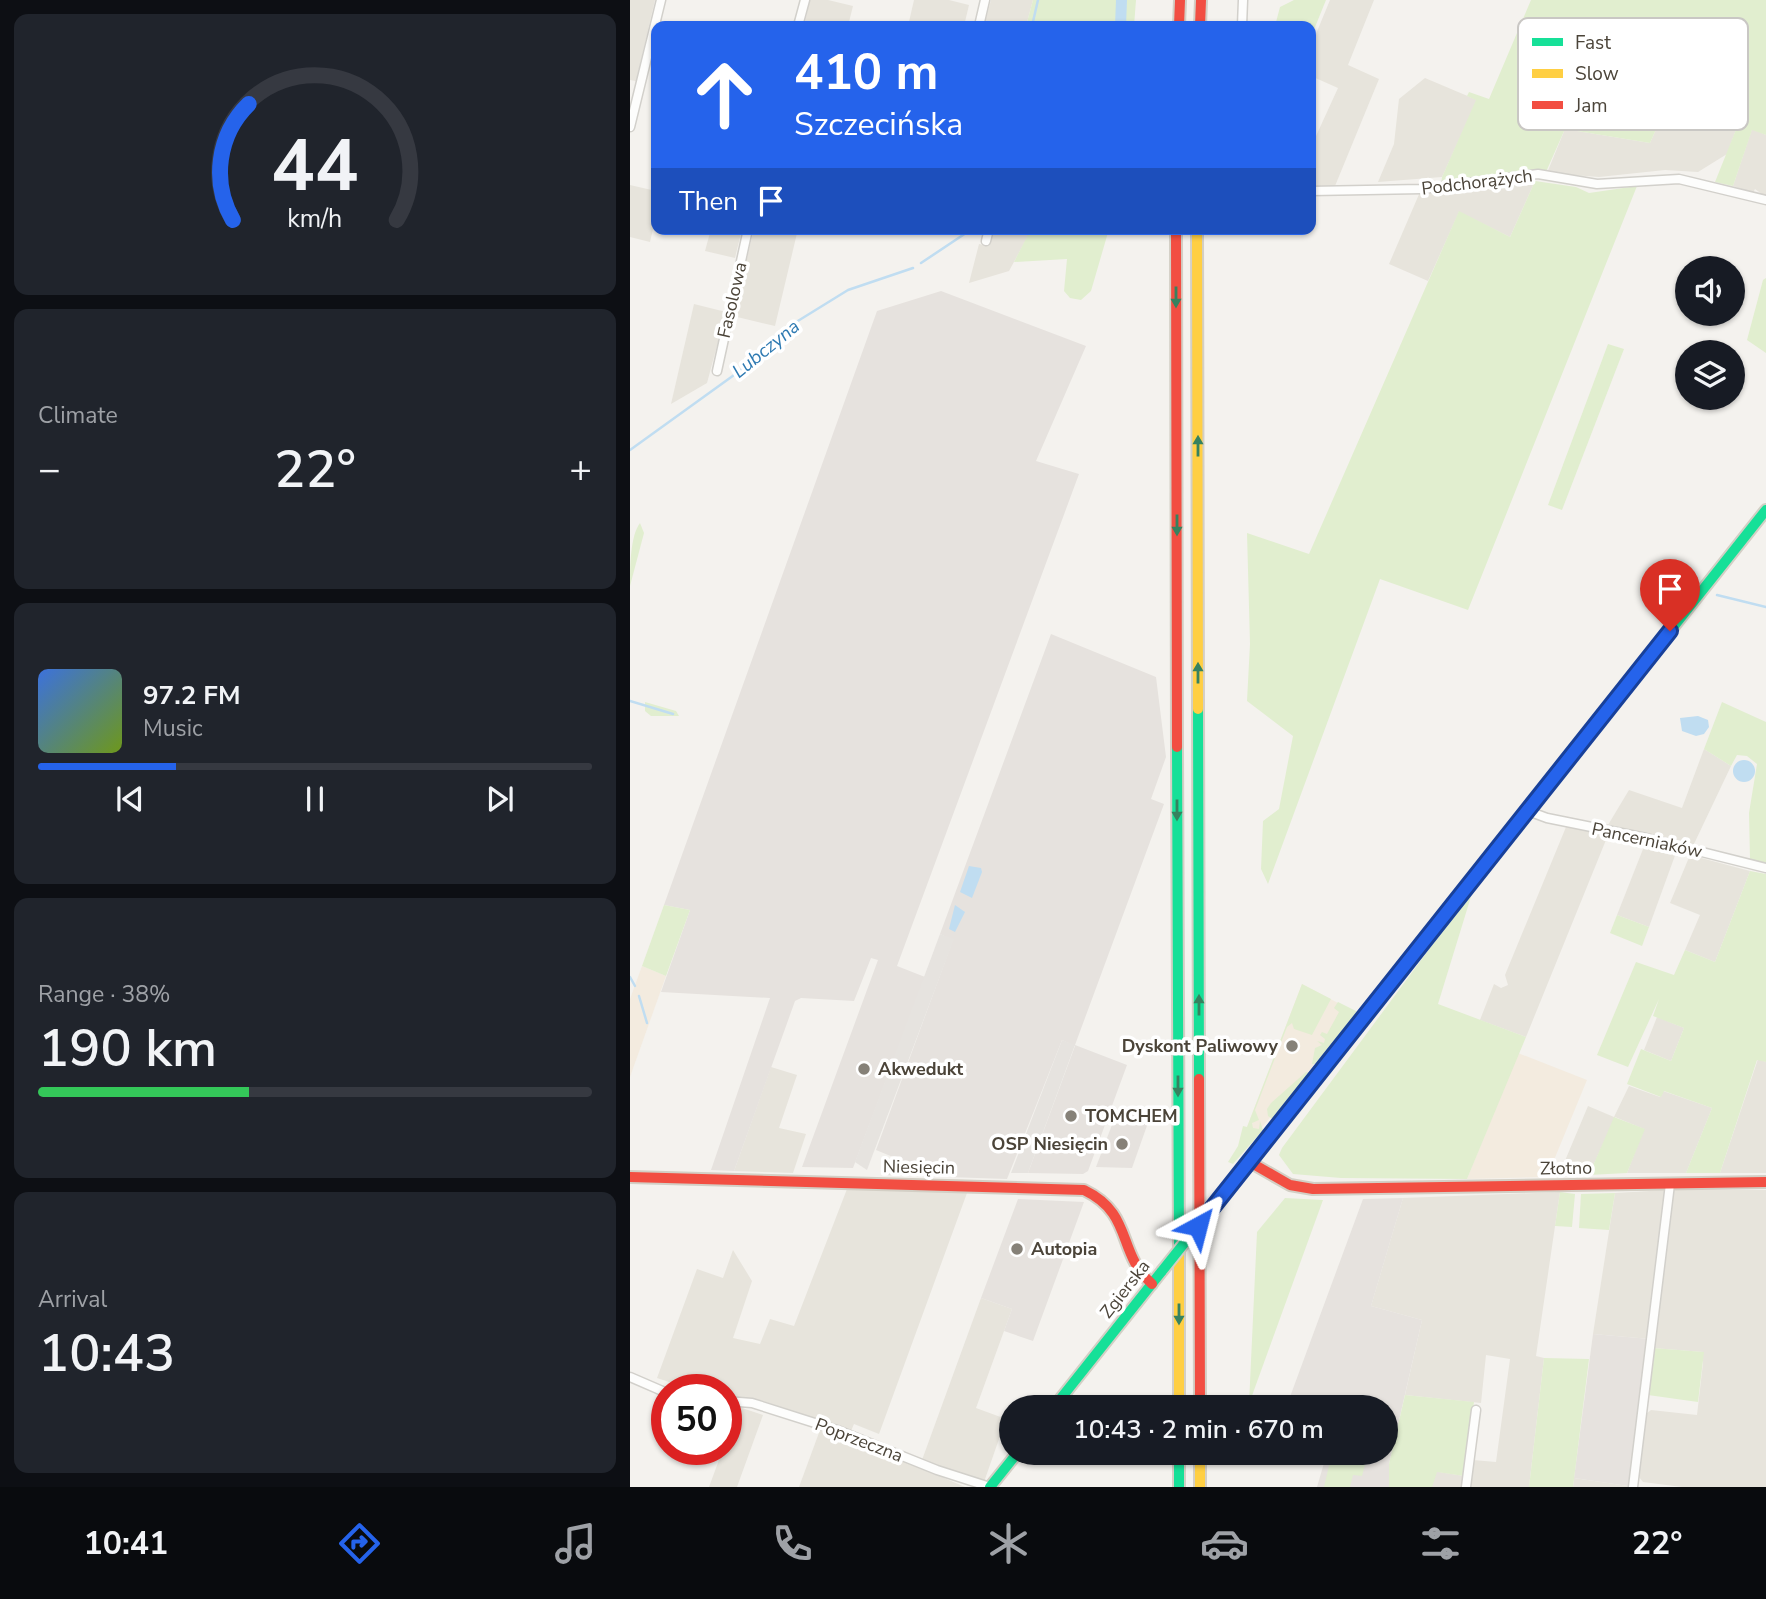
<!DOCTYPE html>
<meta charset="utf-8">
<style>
body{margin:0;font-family:"Nunito Sans",sans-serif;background:#20242c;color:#f1f3f6;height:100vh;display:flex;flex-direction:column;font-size:26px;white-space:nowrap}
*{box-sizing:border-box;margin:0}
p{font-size:23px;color:#9ea1a6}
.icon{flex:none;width:38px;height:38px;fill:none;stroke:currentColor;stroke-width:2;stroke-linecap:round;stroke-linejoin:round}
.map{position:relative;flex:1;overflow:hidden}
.details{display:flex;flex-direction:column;gap:14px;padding:14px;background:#0d0f14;width:630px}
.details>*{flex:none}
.top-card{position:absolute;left:21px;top:21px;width:665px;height:214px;border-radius:14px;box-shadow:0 2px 5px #0004;background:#2563eb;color:#fff;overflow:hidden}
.buttons{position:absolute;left:1045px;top:256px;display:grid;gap:14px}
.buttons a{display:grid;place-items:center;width:70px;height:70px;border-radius:50%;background:#171b24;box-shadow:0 2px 5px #0004;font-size:35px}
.speed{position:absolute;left:21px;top:1374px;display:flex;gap:14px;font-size:35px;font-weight:700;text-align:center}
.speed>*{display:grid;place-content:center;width:91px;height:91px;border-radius:50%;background:#171b24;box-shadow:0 2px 5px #0004;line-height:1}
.speed .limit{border:10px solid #d22;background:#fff;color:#111}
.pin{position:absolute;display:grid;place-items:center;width:60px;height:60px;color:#fff;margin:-72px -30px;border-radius:50% 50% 50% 0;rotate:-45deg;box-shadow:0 0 7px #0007}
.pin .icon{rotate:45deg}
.me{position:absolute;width:77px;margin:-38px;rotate:38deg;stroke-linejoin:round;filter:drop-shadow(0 0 5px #0008)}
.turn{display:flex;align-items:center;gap:24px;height:147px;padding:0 28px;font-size:32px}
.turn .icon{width:91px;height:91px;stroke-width:2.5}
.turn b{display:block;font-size:49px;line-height:60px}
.then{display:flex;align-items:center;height:66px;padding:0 28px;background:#0003;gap:14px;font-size:26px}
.big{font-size:52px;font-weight:600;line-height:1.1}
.details .card{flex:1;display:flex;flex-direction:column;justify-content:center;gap:10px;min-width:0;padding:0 24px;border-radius:14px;background:#20242c}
.details .dial{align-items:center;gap:0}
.dial svg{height:182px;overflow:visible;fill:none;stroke:#363941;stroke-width:7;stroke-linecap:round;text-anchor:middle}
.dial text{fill:#f1f3f6;stroke:none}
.song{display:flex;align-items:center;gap:21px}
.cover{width:84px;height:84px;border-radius:10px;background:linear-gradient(135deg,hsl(220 70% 55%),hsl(80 70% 35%))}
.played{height:7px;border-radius:4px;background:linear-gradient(90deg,#2563eb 25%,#363941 25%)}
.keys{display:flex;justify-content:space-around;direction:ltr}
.heat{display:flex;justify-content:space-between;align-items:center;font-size:38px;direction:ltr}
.charge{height:10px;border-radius:5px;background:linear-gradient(90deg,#34c759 38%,#363941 0)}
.trip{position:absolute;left:369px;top:1395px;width:399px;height:70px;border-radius:35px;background:#171b24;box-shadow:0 2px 5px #0004;font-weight:600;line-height:70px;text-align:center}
.tabs{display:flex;height:112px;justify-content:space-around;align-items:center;background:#090b0e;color:#9ea1a6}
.tabs .icon{width:49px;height:49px}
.tabs .selected{color:#2563eb}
.tabs b{font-size:32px;color:#f1f3f6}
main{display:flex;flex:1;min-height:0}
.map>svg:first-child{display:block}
</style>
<main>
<section class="details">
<div class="card dial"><svg viewBox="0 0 100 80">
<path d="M14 69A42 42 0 1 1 86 69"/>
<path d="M14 69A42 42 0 0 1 21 18" stroke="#2563eb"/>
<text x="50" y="56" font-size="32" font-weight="700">44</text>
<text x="50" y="72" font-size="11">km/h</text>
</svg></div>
<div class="card"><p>Climate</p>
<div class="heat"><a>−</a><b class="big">22°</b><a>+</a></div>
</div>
<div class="card">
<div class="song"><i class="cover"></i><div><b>97.2 FM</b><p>Music</p></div></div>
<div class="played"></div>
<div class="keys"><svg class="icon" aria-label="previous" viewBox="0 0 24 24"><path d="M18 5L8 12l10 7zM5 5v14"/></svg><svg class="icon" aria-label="pause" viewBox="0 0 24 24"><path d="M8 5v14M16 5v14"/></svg><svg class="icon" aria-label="next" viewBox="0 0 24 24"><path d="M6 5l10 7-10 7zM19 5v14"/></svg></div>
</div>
<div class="card"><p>Range · 38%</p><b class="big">190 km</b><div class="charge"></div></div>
<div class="card"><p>Arrival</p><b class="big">10:43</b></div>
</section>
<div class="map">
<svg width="1136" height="1487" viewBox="0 0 1136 1487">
<rect width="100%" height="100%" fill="#f4f2ee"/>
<g fill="#e7e4dc">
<polygon points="0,0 25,0 6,81 0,80"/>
<polygon points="180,0 198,0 223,6 218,26 174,26"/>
<polygon points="284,0 319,0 339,5 334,26 278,26"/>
<polygon points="361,0 403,0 396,26 354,26"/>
<polygon points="700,0 744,0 718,65 749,79 705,186 681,186 681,147 708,88 681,76 681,46"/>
<polygon points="795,78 847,100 812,177 748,182 764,144 769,99"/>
<polygon points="1035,109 1107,127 1097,154 1068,172 1035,170 969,177 917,173 935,129 1020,143"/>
<polygon points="1122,129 1136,135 1136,197 1125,189 1123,193 1103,186"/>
<polygon points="901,179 905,181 880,237 829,212 798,281 759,264 790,192"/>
<polygon points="0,185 26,191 26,216 20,242 0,237"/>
<polygon points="81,229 112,229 105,258 75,251"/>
<polygon points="124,229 168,229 145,326 103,316"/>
<polygon points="364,229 402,229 379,271 339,283 349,244 359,246"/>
<polygon points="64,304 96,312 77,383 41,404"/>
<polygon points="1074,749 1101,766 1063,846 978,825 999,790 1052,808"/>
<polygon points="936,827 978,835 896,1037 850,1020 864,984 871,988 878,985 875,975"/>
<polygon points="1015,844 1047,850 1019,927 987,915"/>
<polygon points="1060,855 1120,871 1085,962 1055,950 1070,915 1040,903"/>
<polygon points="1027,1017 1054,1028 1041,1061 1014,1050"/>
<polygon points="1128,1059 1136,1062 1136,1173 1090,1173"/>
<polygon points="141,1067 167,1075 149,1128 176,1134 163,1173 104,1171"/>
<polygon points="999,1086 1030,1097 1033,1091 1082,1108 1056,1173 997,1173 1014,1129 985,1117 959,1175 929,1175 958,1106 984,1117"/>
<polygon points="217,1189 337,1193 249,1434 224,1424 221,1431 130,1400 96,1398 96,1390 60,1389 27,1378 67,1269 93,1278 103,1250 122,1281 103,1338 130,1344 140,1319 164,1326"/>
<polygon points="1037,1190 1020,1339 963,1334 985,1193"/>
<polygon points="1042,1190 1136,1190 1136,1487 1052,1487 1013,1482 1009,1477 1016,1414 1021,1410 1067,1415 1073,1363 1073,1352 1023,1348"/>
<polygon points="930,1192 906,1356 914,1358 899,1487 840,1487 843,1460 866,1462 880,1359 856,1355 851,1403 775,1395 792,1320 741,1306 773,1198"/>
<polygon points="351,1298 382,1309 346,1408 376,1419 354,1482 292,1460"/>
<polygon points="109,1407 133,1415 107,1487 79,1487 93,1449 96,1449 96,1440"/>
<polygon points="190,1430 245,1448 335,1487 169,1487"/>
<polygon points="759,1464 834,1476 833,1487 759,1487"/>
<polygon points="944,1478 998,1486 998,1487 943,1487"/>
</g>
<g fill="#f3ebdf">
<polygon points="12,966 36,976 0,1077 0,999"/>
<polygon points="672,984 727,1013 628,1132 617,1127"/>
<polygon points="888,1053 957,1080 917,1177 837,1179"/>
</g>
<g fill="#e6e2de">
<polygon points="311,291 456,346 406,461 449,474 267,966 295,977 223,1168 172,1167 248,960 241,958 224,1001 171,998 165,1001 104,1171 81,1170 140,998 31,992 60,910 34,905 247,311"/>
<polygon points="421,634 526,677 536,757 521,799 534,804 445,1045 497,1065 458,1171 453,1174 398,1173 445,1046 432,1040 377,1179 257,1175 263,1157 246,1150 323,940 310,934"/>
<polygon points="488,1109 519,1120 502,1168 466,1167"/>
<polygon points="773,1198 741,1306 792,1320 759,1464 759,1487 687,1487 697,1453 756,1452 756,1407 657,1405 733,1199"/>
<polygon points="388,1199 454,1202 403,1341 374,1331 382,1309 351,1298"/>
<polygon points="963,1334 1020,1339 998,1486 944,1478"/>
</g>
<g fill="#e1eecf">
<polygon points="403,0 506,0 504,26 396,26"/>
<polygon points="696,0 681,37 681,26 645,26 650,7 664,0"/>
<polygon points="901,0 1136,0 1136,135 1122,130 1103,186 1085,182 1107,127 1035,109 1020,143 935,129 916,172 811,186 812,177 846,100 837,96 839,92 859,99"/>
<polygon points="905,181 946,187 959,193 1007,186 838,610 750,579 638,884 631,869 633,821 649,809 663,736 617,701 620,644 617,533 679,554 829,211 880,237"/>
<polygon points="401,229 479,229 461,291 451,300 440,298 434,291 437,259 384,262"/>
<polygon points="1136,278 1136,353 1117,340 1133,280"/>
<polygon points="978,344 994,349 932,510 918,505"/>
<path d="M 10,523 L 14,533 L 0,586 C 0,568 0,536 10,523 Z"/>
<polygon points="15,702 46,711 49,716 21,716 15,711"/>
<polygon points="1092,702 1136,722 1136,863 1120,859 1119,813 1127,764 1117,756 1107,755 1101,766 1074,749"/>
<polygon points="1120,871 1136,874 1136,1062 1127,1060 1090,1173 1056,1173 1082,1108 1034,1091 1031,1097 997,1084 1011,1049 1041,1061 1054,1028 1023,1016 1029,999 998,1067 967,1055 1006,962 1044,975 1055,950 1085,962"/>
<polygon points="843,890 808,1004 896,1037 837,1179 711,1178 663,1174 649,1155 652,1148"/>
<polygon points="34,905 60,910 36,976 12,966"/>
<polygon points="987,915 1019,927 1012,946 980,933"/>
<polygon points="672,984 701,999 682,1035 664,1029 662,1023 657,1027 625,1110 629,1120 622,1123 623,1128 629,1129 630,1121 633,1130 603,1164 598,1162 608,1146 613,1126 617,1127"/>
<polygon points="708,1002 730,1013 690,1064 682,1064 685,1048 692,1045 687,1041 694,1043 695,1039 690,1035 692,1032 697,1034 709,1012 704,1008"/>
<polygon points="676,1072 682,1073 681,1076 644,1120 638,1116 637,1109 641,1103"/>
<polygon points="984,1117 1015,1129 997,1173 959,1175"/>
<polygon points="930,1192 945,1194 942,1227 925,1226"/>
<polygon points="985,1193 979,1230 949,1228 951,1194"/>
<polygon points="655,1198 693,1200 619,1404 627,1232"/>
<polygon points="1023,1348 1074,1352 1068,1402 1018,1395"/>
<polygon points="914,1358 959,1359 943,1487 899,1487"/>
<polygon points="775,1395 844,1402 834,1476 807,1472 802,1487 759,1487 759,1464"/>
<polygon points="702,1453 738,1453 732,1476 723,1475 720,1487 694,1487"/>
</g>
<g fill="#e6e3df">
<polygon points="310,934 324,939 237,1170 225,1162"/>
<polygon points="432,1040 445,1045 398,1173 381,1173"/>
</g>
<g fill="#c0ddf1">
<polygon points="486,0 497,0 496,26 485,26"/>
<polygon points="1068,716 1078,720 1079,727 1074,734 1066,736 1052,731 1050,718"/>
<circle cx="1114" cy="771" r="11"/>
<polygon points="339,866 351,868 352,872 342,898 330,892"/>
<polygon points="325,905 335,912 325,932 319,929"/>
</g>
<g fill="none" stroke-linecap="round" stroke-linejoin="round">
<g stroke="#c0ddf1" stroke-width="2.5">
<polyline points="402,26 408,0"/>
<polyline points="291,263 342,229"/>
<polyline points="0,450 111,370 150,332 218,290 283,268"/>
<polyline points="1087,595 1136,607"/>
<polyline points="0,701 43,714"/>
<polyline points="0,977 5,986"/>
<polyline points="9,996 17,1023"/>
</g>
<g stroke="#d2d0cb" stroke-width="11">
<g id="street">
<polyline points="168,26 175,0"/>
<polyline points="349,26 355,0"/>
<polyline points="612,26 613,0"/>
<polyline points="0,127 31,0"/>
<polyline points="681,191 792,189 908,174 967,184 1049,179 1136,200"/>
<polyline points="356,241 359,229"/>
<polyline points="87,371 118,229"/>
<polyline points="898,811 917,818 1016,838 1136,868"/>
<polyline points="0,1377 37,1393"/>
<polyline points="96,1401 122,1403 210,1431 307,1470 360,1487"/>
<polyline points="836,1487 846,1410"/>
<polyline points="1003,1487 1040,1184"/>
</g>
</g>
<g stroke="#d3cfc5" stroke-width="14">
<g id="fast">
<polyline points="568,709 569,1079"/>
<polyline points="547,747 549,1252"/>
<polyline points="922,780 1136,510"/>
<polyline points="424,1407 532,1271"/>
<polyline points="549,1452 549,1487"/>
<polyline points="360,1487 388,1452"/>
</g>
</g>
<g stroke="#d3cfc5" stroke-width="14">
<g id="slow">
<polyline points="567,229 568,709"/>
<polyline points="587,1202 922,780"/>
<polyline points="549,1252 549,1407"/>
<polyline points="570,1452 570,1487"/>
</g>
</g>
<g stroke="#d3cfc5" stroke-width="14">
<g id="jam">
<polyline points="549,26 550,0"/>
<polyline points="570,26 571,0"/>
<polyline points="546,229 547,747"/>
<polyline points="569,1079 570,1407"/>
<polyline points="618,1161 660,1185 683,1189 1136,1182"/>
<path d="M 0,1177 L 454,1190 C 504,1214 486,1252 522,1284"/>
</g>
</g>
<use href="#street" stroke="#fdfdfc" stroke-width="8"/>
<use href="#fast" stroke="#16e098" stroke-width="10"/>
<use href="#slow" stroke="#ffcf43" stroke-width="10"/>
<use href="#jam" stroke="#f24e42" stroke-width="10"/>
<g stroke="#d3cfc5" stroke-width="14" stroke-linecap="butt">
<polyline id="fast-bridge" points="532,1271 587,1202"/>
</g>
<use href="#fast-bridge" stroke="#16e098" stroke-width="10"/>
</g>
<defs><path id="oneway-solid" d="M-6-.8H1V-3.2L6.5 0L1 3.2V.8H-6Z" transform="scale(1.75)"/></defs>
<g fill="#36825f">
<use href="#oneway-solid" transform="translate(546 297) rotate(90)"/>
<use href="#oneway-solid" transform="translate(568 446) rotate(-90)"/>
<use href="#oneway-solid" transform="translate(547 525) rotate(90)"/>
<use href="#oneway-solid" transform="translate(568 673) rotate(-90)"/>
<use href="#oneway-solid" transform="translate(547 810) rotate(90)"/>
<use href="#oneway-solid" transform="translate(569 1005) rotate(-90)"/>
<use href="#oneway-solid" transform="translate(548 1086) rotate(90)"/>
<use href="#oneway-solid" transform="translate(549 1314) rotate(90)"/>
</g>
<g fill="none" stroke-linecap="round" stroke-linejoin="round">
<g stroke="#184099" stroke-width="18">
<polyline id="route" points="568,1226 1040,631"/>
</g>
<use href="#route" stroke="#2563eb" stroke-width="12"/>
</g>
<g fill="#868178" stroke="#fff" stroke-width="2.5">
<circle cx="662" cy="1046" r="7"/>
<circle cx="234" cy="1069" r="7"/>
<circle cx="441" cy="1116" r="7"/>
<circle cx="492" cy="1144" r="7"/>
<circle cx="387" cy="1249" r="7"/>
</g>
<g text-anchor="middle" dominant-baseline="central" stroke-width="7" stroke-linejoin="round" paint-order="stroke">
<g font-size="18" fill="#4b4439" stroke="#fff">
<text transform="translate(847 182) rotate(-7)">Podchorążych</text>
<text transform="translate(102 300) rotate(-77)">Fasolowa</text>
<text transform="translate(1017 840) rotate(12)">Pancerniaków</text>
<text transform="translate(289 1167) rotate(1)">Niesięcin</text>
<text transform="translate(936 1168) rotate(-1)">Złotno</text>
<text transform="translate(495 1289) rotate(-52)">Zgierska</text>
<text transform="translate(229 1440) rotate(21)">Poprzeczna</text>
</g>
<g font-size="18" font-weight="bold" fill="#4b4439" stroke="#fff" text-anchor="start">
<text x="648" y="1046" text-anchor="end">Dyskont Paliwowy</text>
<text x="248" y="1069">Akwedukt</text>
<text x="455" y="1116">TOMCHEM</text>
<text x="478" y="1144" text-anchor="end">OSP Niesięcin</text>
<text x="401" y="1249">Autopia</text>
</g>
<g font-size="19" font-style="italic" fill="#2e7ab2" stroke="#fff">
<text transform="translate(136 349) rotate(-39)">Lubczyna</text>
</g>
</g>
<rect x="888" y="18" width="230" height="112" rx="10" fill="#fff" stroke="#c9c7c4" stroke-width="2"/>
<rect x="902" y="38" width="31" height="8" fill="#16e098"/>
<rect x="902" y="69" width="31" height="9" fill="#ffcf43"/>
<rect x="902" y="101" width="31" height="8" fill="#f24e42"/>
<g font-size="19" fill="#4b4439">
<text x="945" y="49">Fast</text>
<text x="945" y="80">Slow</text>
<text x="945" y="112">Jam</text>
</g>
</svg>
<div class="buttons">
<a><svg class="icon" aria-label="sound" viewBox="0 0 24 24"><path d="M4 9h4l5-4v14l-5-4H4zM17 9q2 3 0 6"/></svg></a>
<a><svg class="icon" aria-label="layers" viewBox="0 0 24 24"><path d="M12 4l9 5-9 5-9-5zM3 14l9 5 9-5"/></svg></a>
</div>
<div class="speed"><div class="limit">50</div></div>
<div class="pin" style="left:1040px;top:631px;background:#d93025"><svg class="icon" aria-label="arrive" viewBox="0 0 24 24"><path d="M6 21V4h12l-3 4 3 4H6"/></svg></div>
<svg class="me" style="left:568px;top:1226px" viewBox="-20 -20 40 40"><path d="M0-17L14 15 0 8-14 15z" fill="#2563eb" stroke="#fff" stroke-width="4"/></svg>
<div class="trip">10:43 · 2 min · 670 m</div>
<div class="top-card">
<div class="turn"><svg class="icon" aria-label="ahead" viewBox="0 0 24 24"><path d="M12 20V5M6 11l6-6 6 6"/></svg><div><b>410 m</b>Szczecińska</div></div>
<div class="then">Then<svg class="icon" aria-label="arrive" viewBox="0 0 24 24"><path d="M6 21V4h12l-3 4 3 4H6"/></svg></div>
</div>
</div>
</main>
<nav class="tabs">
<b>10:41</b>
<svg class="icon selected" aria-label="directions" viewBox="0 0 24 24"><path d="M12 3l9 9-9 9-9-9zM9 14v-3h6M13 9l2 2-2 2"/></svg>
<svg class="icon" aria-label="music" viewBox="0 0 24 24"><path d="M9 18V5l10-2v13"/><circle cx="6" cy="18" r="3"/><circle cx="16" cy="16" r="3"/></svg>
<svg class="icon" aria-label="phone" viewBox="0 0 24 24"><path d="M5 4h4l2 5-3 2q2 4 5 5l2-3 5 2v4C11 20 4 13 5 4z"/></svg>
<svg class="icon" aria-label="climate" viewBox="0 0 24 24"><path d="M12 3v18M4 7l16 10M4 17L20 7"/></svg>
<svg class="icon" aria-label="car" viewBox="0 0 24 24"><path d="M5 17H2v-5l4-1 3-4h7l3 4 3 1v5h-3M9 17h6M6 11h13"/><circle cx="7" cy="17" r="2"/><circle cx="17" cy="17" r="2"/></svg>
<svg class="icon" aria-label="filters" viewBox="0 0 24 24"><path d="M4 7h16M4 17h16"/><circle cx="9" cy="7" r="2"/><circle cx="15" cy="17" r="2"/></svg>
<b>22°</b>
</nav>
